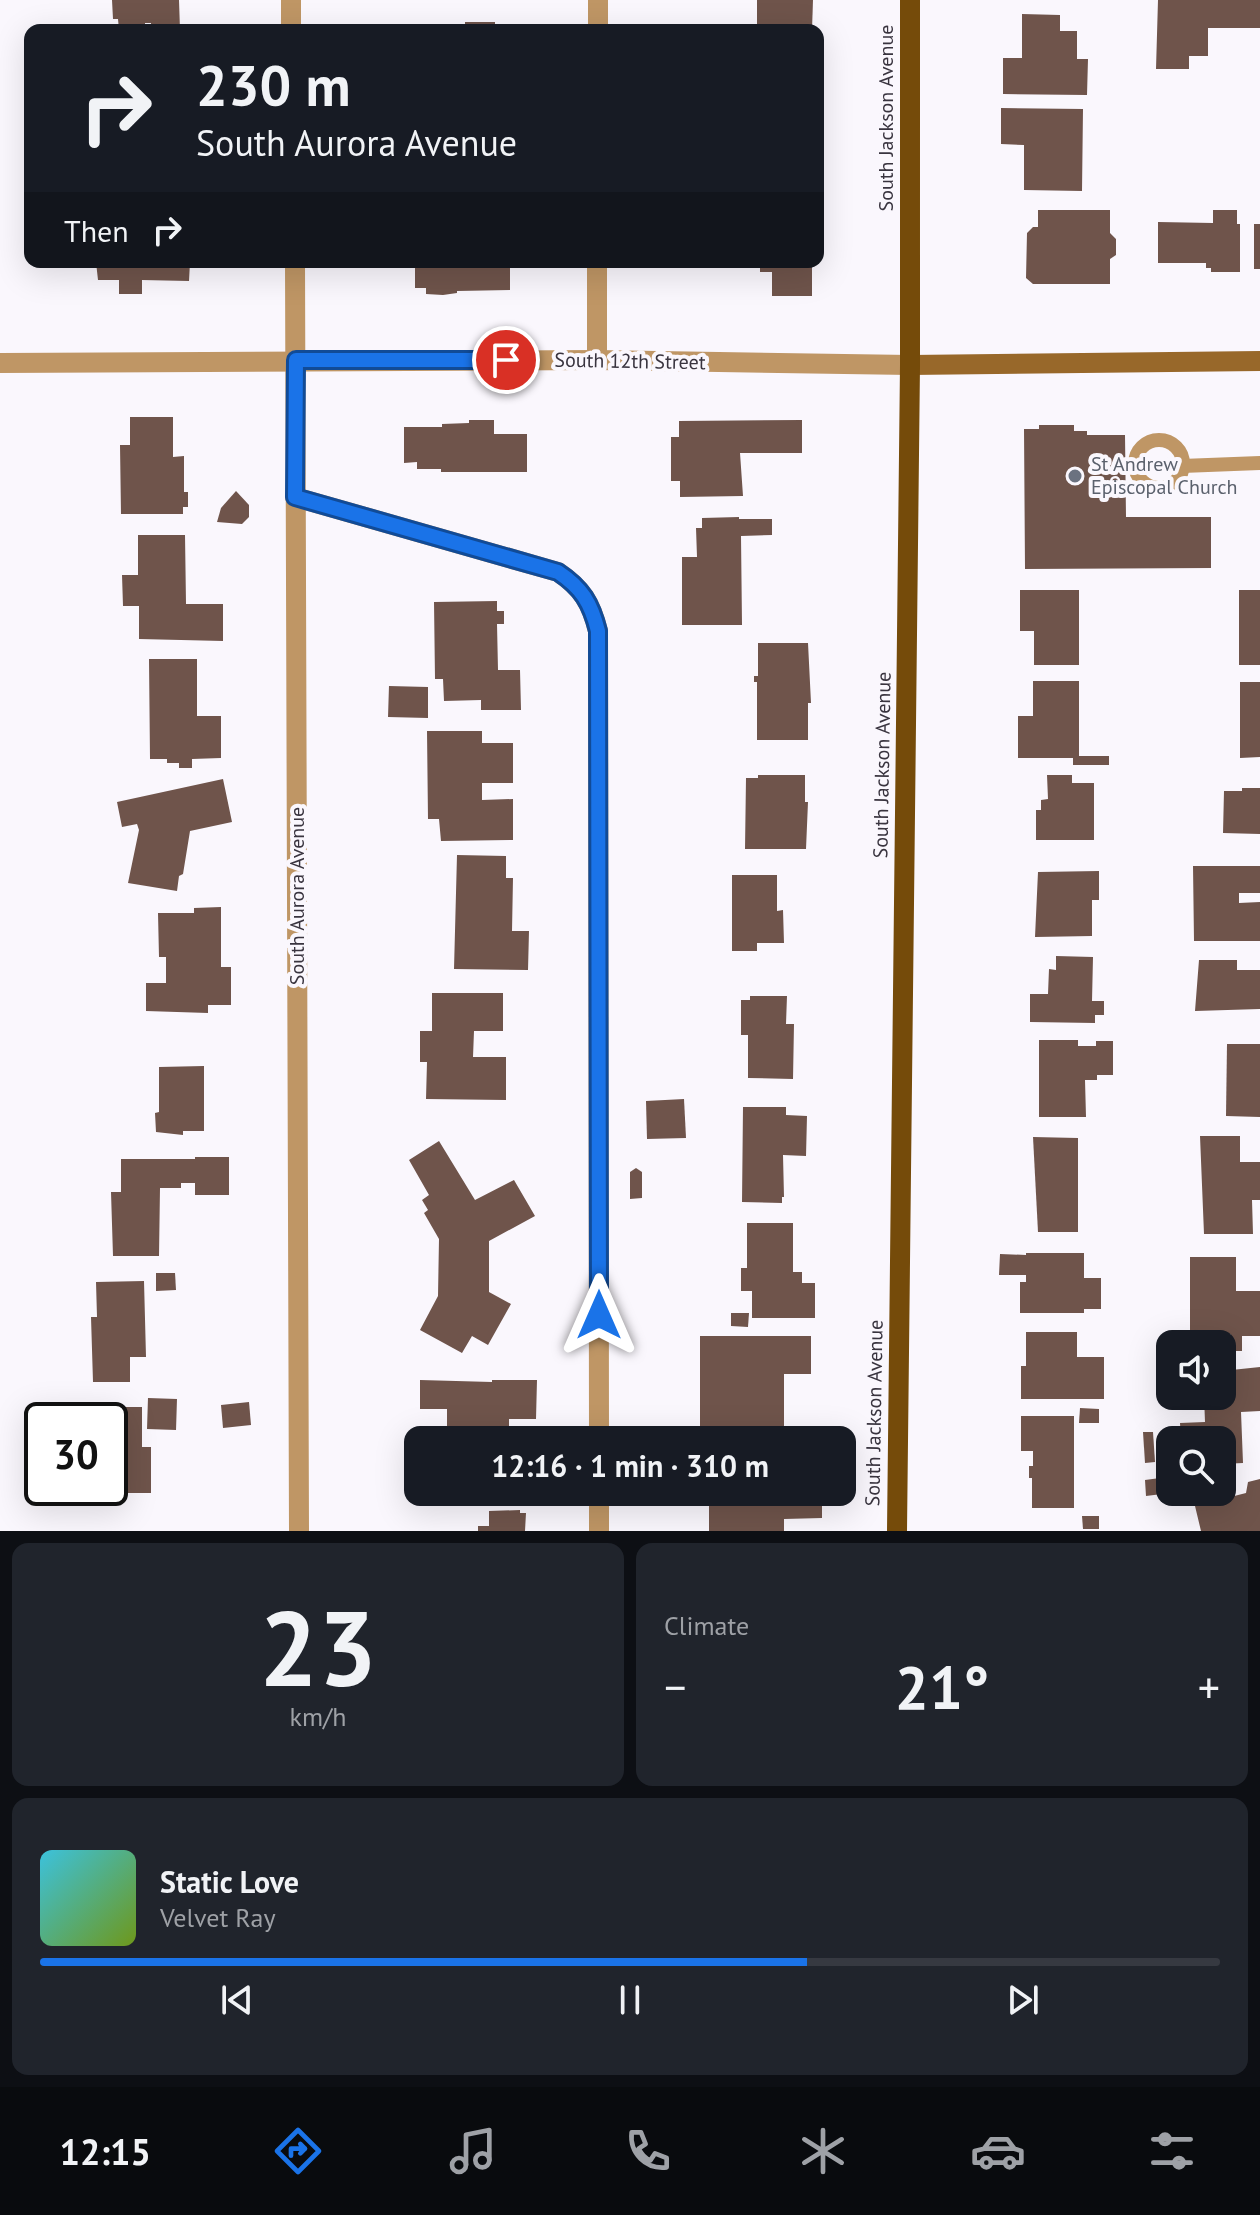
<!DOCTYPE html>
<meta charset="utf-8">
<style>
body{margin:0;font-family:"PT Sans",sans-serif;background:#20242c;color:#f1f3f6;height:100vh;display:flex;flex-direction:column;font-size:30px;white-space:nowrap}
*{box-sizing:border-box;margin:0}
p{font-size:26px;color:#9ea1a6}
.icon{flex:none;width:44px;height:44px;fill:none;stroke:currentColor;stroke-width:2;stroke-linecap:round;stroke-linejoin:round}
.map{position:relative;height:1531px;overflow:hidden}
.details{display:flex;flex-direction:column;gap:12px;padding:12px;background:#0d0f14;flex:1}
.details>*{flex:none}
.guide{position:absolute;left:24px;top:24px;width:800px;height:244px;border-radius:16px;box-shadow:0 8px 32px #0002;background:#171b24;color:#f1f3f6;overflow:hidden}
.controls{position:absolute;left:1156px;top:1330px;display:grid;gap:16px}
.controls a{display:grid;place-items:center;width:80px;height:80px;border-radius:16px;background:#171b24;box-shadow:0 8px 32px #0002;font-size:40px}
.speed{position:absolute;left:24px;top:1402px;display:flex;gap:16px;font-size:40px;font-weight:700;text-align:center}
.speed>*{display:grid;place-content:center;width:104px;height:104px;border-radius:50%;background:#171b24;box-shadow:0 8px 32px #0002;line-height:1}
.speed .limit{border:4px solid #111;border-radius:12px;background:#fff;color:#111}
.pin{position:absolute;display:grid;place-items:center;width:68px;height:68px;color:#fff;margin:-34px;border:4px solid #fff;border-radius:50%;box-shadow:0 2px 8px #0007}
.me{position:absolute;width:88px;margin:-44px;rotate:0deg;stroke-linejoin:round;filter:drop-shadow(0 0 6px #0008)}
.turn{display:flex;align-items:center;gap:28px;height:168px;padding:0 40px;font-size:36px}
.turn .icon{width:104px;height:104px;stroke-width:2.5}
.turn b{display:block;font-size:56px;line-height:68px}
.then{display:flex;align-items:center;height:76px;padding:0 40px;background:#0003;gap:16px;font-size:30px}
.big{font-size:60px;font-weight:600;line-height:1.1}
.details .card{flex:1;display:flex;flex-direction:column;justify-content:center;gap:12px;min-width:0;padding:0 28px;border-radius:16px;background:#20242c}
.details .dial{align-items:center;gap:0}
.dial b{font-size:104px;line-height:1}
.song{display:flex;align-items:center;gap:24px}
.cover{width:96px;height:96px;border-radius:12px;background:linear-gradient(135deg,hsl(190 70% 55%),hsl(80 70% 35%))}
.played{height:8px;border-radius:4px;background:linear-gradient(90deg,#1a73e8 65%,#363941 65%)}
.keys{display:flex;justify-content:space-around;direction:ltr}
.heat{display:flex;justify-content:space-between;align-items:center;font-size:44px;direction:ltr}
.details .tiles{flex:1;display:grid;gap:12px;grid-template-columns:1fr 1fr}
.card:last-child{grid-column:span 2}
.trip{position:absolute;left:404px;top:1426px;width:452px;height:80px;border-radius:16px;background:#171b24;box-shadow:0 8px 32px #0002;font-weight:600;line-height:80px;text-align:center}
.tabs{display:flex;height:128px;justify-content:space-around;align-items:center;background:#090b0e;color:#9ea1a6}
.tabs .icon{width:56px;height:56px}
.tabs .active{color:#1a73e8}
.tabs b{font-size:36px;color:#f1f3f6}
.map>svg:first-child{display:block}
</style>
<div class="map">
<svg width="1260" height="1531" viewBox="0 0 1260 1531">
<rect width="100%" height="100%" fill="#faf7fd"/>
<g fill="#6f544b">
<polygon points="112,0 179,0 180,30 151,30 151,23 145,23 145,30 119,30 118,19 113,19"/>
<polygon points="757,0 813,0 812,30 757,30"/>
<polygon points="1158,0 1260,0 1260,28 1208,28 1208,56 1189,56 1189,69 1156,69"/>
<polygon points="1022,14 1060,15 1060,31 1077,31 1077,59 1088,59 1087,95 1003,94 1003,58 1022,58"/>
<rect x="465" y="22" width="30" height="8"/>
<polygon points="1001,108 1083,109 1082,191 1024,190 1024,145 1001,144"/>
<rect x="818" y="142" width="4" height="34"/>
<rect x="818" y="195" width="3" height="66"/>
<polygon points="1038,210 1110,210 1110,233 1116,239 1116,255 1110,259 1110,284 1033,284 1026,278 1027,233 1033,227 1038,227"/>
<polygon points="1213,210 1237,210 1237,224 1240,224 1240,272 1211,272 1211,268 1206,268 1206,263 1158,263 1158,222 1213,223"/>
<rect x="1254" y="224" width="6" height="45"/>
<polygon points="96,262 190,262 189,281 142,280 142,294 119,294 119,280 98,280"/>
<polygon points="415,262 510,262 510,290 457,291 457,293 443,295 426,294 426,288 415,288"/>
<polygon points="760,262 812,262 812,296 772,296 772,272 760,272"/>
<polygon points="130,417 173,417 173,457 184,456 184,492 188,492 188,507 183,507 183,514 121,514 120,445 130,445"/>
<polygon points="469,420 494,420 494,434 527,434 527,472 441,472 441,469 417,469 417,462 404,463 404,427 442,427 442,424 469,423"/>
<polygon points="802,420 802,453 740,453 743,496 680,497 680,481 671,481 671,437 679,437 679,421"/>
<polygon points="1039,425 1074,425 1074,431 1087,431 1087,435 1125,435 1126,517 1211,517 1211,568 1025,569 1024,429 1039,429"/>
<polygon points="236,491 249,505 249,517 242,524 217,522 221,508"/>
<polygon points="739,517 739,519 772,519 772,535 741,536 742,625 682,625 682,557 697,557 696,528 702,528 702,518"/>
<polygon points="138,535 185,535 186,604 223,604 223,641 139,639 139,606 123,606 122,575 138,575"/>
<polygon points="1020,590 1079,590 1079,665 1034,665 1034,631 1020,631"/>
<rect x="1239" y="590" width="21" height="75"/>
<polygon points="497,601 497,611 504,611 504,624 497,624 498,670 520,670 521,710 481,710 481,700 444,701 443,679 435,679 434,602"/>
<polygon points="758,643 808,643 811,703 808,703 808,740 757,740 757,682 754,682 754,676 758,676"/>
<polygon points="149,659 197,659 197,716 221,716 221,758 192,759 192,768 179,768 179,763 167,763 167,759 150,759"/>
<polygon points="1033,681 1079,681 1079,756 1109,756 1109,765 1073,765 1073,758 1018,758 1018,716 1033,716"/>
<polygon points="1240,682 1260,682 1260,757 1240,758"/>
<polygon points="389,686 428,687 428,718 388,717"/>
<polygon points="427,731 482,731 482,743 513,743 513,783 482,783 482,800 513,799 513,840 441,841 439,819 428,819"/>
<polygon points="758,775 805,775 805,802 808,802 806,849 745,849 746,778 758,778"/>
<polygon points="1047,775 1072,775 1072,783 1094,783 1094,840 1036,840 1036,810 1041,810 1041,800 1048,799"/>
<polygon points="223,779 232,822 190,831 183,874 179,876 177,891 128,883 139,830 137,824 122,827 117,802"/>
<polygon points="1242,788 1260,788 1260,834 1223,833 1224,791 1242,791"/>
<polygon points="457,855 506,856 506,878 513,878 512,931 529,931 528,970 454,969"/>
<polygon points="1193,866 1260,866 1260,893 1239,893 1239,903 1260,902 1260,941 1194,941"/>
<polygon points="1099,871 1099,900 1092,900 1092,936 1035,937 1038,872"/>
<polygon points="732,875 777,875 777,911 783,910 784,943 757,943 757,951 732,951"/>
<polygon points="221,907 221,967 231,967 231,1005 208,1005 208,1013 146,1011 146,983 166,983 166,957 159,957 158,913 194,913 194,908"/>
<polygon points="1056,956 1093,957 1092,1001 1104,1001 1104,1015 1095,1015 1095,1023 1030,1022 1030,994 1048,994 1049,969 1056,970"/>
<polygon points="1199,960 1237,960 1237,970 1260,970 1260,1009 1195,1011"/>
<polygon points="432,993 503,993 503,1031 474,1031 473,1057 506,1057 506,1100 426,1099 427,1062 420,1062 420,1031 432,1031"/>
<polygon points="750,996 787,996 786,1024 794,1024 793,1079 748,1078 748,1035 741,1035 741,1000 750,1000"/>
<polygon points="1039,1040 1078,1040 1078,1046 1096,1046 1096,1041 1113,1041 1113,1075 1097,1075 1097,1080 1085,1080 1086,1117 1039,1117"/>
<polygon points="1227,1044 1260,1044 1260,1117 1226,1116"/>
<polygon points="204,1066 204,1131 183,1131 183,1135 156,1132 155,1113 159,1112 159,1067"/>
<polygon points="684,1099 686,1138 647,1139 646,1101"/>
<polygon points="743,1107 786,1107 786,1115 807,1116 806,1156 783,1155 784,1197 782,1197 782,1203 742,1202"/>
<polygon points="1200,1136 1240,1136 1240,1162 1260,1162 1260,1200 1252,1200 1253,1234 1204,1234"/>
<polygon points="1033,1137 1078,1138 1078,1232 1038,1232"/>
<polygon points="439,1141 475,1200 514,1180 535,1216 489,1241 489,1292 511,1304 488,1345 472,1336 462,1353 420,1330 438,1296 439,1239 424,1213 428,1210 422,1200 429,1195 409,1160"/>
<polygon points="195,1157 229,1157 229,1195 195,1195 195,1183 181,1183 181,1188 160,1188 159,1256 113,1256 111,1192 121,1192 121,1159 195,1159"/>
<polygon points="636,1168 642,1172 642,1198 630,1199 630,1172"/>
<polygon points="747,1223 793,1223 793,1272 802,1272 802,1283 815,1283 815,1318 752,1318 752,1291 741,1291 741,1268 747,1268"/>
<polygon points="1026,1253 1084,1253 1084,1278 1101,1278 1101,1309 1084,1309 1084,1313 1020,1313 1020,1282 1026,1282 1026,1275 999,1275 1000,1254 1026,1255"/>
<polygon points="1190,1257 1236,1257 1236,1291 1260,1291 1260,1336 1242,1336 1242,1351 1231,1351 1231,1334 1223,1334 1223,1344 1208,1344 1208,1333 1190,1333"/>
<polygon points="156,1273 175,1273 176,1290 156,1291"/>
<polygon points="144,1281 146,1357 130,1357 130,1382 93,1382 91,1317 97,1317 96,1282"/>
<polygon points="731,1313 749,1313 748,1327 731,1326"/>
<polygon points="1026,1332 1077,1332 1077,1357 1104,1357 1104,1399 1021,1399 1021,1366 1026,1366"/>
<polygon points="700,1336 811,1336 811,1374 784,1374 784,1437 700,1437"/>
<polygon points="1260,1367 1260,1411 1241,1412 1243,1463 1222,1464 1222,1440 1181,1440 1180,1423 1205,1422 1204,1396 1222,1396 1222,1371"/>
<polygon points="420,1380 492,1382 492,1380 537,1380 536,1419 509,1419 509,1440 447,1440 447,1409 420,1409"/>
<polygon points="148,1398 177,1399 176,1430 147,1429"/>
<polygon points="249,1402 251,1425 223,1428 221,1405"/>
<polygon points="107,1407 142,1407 142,1447 151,1447 151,1493 100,1493 100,1488 110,1488 110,1420 107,1420"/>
<polygon points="1080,1408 1099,1409 1099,1423 1079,1423"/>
<polygon points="1021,1416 1074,1416 1074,1508 1032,1508 1032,1478 1029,1478 1029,1466 1033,1466 1033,1451 1021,1451"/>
<polygon points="1143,1432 1153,1432 1155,1462 1145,1463"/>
<polygon points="1160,1478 1162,1494 1146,1496 1145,1480"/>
<polygon points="1260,1479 1260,1531 1201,1531 1195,1506 1246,1493 1248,1482"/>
<rect x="516" y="1492" width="17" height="7"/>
<polygon points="709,1492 822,1492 822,1518 784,1519 784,1531 709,1531"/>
<polygon points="520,1510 520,1513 526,1513 525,1531 478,1531 478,1526 489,1526 489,1511"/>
<polygon points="1082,1516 1099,1516 1099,1529 1083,1529"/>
</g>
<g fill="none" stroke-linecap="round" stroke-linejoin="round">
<g stroke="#bf9665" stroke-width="14">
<circle cx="1159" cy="464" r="24"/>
<polyline points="1182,466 1260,463"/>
</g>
<g stroke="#bf9665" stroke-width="20">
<polyline points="291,0 291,30"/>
<polyline points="598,30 598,0"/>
<polyline points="295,262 299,1531"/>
<polyline points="597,360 597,262"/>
<polyline points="0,363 597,360 910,365"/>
<path d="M 295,497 L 558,572 C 582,588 591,603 598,631 L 599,1440"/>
<polyline points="599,1492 599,1531"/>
</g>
<polyline stroke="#98682a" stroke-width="20" points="910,365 1260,361"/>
<polyline stroke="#754b0a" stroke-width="20" points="897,1531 910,365 910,0"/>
</g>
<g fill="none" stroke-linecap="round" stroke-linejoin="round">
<g stroke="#114b97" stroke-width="20">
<path id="route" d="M 506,360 L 296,360 L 295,497 L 558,572 C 582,588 591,603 598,631 L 599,1315"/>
</g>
<use href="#route" stroke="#1a73e8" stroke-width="14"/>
</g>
<circle fill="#6b7280" stroke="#faf7fd" stroke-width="3" cx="1075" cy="476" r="8"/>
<g text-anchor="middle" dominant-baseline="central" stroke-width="8" stroke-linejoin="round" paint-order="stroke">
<g font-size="20" fill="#39343f" stroke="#faf7fd">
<text transform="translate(886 118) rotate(-90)">South Jackson Avenue</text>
<text transform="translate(630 361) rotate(1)">South 12th Street</text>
<text transform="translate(882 765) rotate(-89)">South Jackson Avenue</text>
<text transform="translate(297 896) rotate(-90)">South Aurora Avenue</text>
<text transform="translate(874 1413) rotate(-89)">South Jackson Avenue</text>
</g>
<g font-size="20" fill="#5b616d" stroke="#faf7fd" text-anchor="start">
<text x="1091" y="464">St Andrew<tspan x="1091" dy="23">Episcopal Church</tspan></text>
</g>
</g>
</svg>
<div class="controls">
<a><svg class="icon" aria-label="sound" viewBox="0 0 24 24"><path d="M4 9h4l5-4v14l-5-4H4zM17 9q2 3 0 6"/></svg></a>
<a><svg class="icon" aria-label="search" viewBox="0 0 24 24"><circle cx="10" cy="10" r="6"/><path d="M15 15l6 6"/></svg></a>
</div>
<div class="speed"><div class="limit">30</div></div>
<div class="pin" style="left:506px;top:360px;background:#d93025"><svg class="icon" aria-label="arrive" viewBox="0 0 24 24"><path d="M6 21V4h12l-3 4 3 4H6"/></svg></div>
<svg class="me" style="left:599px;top:1315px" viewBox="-20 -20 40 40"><path d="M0-17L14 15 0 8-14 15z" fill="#1a73e8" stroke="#fff" stroke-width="4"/></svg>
<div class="trip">12:16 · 1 min · 310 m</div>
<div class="guide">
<div class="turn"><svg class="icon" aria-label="right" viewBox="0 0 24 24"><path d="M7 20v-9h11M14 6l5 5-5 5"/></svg><div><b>230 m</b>South Aurora Avenue</div></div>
<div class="then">Then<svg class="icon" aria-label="right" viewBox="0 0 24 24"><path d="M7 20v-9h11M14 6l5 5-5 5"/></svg></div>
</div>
</div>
<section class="details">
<div class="tiles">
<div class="card dial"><b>23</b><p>km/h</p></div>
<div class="card"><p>Climate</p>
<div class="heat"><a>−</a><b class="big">21°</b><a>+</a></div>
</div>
<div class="card">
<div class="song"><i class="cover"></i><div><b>Static Love</b><p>Velvet Ray</p></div></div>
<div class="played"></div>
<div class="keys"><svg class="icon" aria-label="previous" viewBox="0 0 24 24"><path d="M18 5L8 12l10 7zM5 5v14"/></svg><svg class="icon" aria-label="pause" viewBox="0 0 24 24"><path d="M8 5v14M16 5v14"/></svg><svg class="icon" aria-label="next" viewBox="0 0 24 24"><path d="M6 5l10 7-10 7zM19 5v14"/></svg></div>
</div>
</div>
</section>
<nav class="tabs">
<b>12:15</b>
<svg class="icon active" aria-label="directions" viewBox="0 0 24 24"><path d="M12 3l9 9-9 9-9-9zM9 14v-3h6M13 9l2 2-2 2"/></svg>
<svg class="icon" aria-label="music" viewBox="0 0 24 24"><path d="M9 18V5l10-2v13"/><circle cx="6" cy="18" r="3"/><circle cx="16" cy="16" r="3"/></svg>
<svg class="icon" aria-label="phone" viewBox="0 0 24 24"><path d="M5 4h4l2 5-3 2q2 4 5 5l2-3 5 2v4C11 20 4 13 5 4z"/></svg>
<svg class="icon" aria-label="climate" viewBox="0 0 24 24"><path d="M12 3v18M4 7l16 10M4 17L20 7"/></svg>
<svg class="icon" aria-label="car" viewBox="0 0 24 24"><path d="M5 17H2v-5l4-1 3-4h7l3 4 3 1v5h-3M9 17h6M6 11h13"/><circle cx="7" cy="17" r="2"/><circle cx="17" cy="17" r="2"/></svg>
<svg class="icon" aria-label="filters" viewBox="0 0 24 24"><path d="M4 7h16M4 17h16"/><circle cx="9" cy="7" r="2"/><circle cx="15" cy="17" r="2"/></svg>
</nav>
